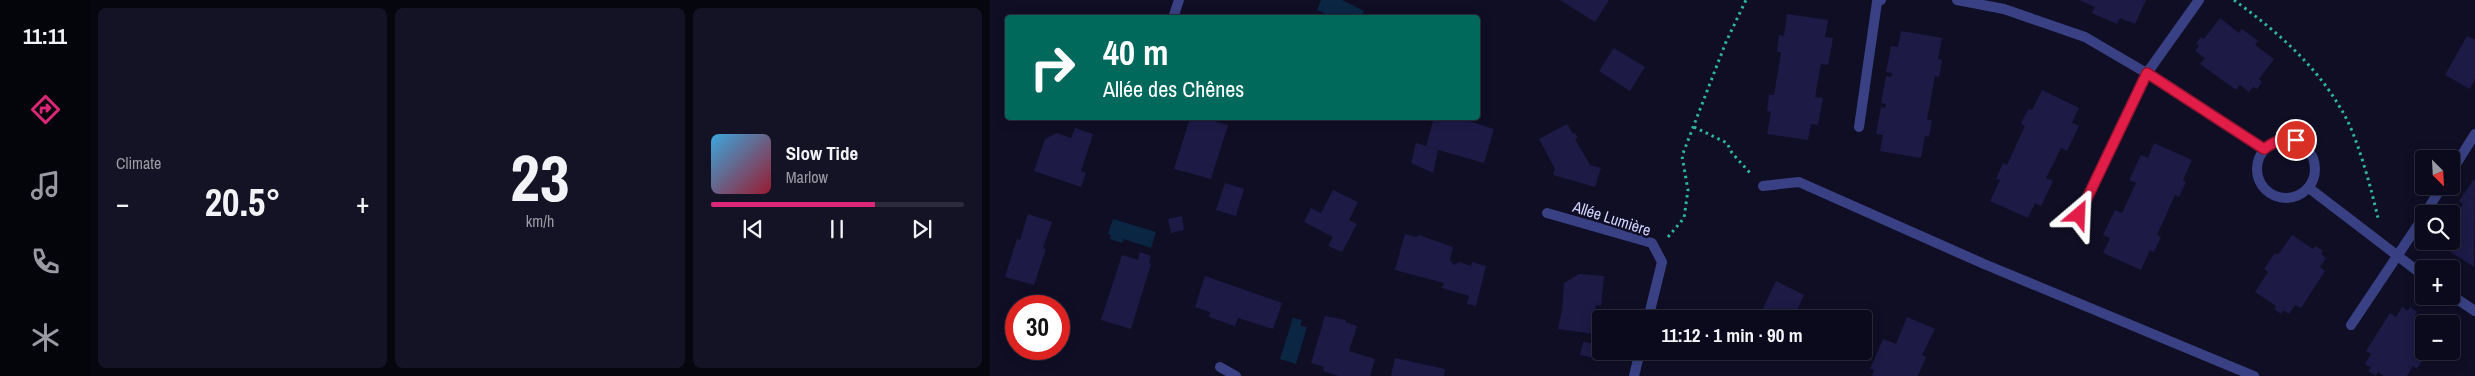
<!DOCTYPE html>
<meta charset="utf-8">
<style>
body{margin:0;font-family:"Archivo Narrow",sans-serif;background:#141325;color:#f1f3f6;height:100vh;display:flex;flex-direction:column;font-size:19px;white-space:nowrap}
*{box-sizing:border-box;margin:0}
p{font-size:16px;color:#9a9aa3}
.icon{flex:none;width:28px;height:28px;fill:none;stroke:currentColor;stroke-width:2;stroke-linecap:round;stroke-linejoin:round}
.map{position:relative;flex:1;overflow:hidden}
.side{display:flex;flex-direction:column;gap:8px;padding:8px;background:#06060f;width:900px}
.side>*{flex:none}
.guide{position:absolute;left:15px;top:15px;width:475px;height:105px;border-radius:5px;box-shadow:0 2px 12px #0003,0 0 0 1px #2b2b3b;background:#00695c;color:#fff;overflow:hidden}
.needle{width:32px;rotate:156deg}
.fabs{position:absolute;left:1425px;top:150px;display:grid;gap:10px}
.fabs a{display:grid;place-items:center;width:45px;height:45px;border-radius:5px;background:#0b0a1c;box-shadow:0 2px 12px #0003,0 0 0 1px #2b2b3b;font-size:25px}
.speed{position:absolute;left:15px;top:295px;display:flex;gap:10px;font-size:25px;font-weight:700;text-align:center}
.speed>*{display:grid;place-content:center;width:65px;height:65px;border-radius:50%;background:#0b0a1c;box-shadow:0 2px 12px #0003,0 0 0 1px #2b2b3b;line-height:1}
.speed .limit{border:8px solid #d22;background:#fff;color:#111}
.pin{position:absolute;display:grid;place-items:center;width:42px;height:42px;color:#fff;margin:-21px;border:2px solid #fff;border-radius:50%;box-shadow:0 1px 5px #0007}
.me{position:absolute;width:55px;margin:-28px;rotate:26deg;stroke-linejoin:round;filter:drop-shadow(0 0 4px #0008)}
.turn{display:flex;align-items:center;gap:18px;height:105px;padding:0 15px;font-size:22px}
.turn .icon{width:65px;height:65px;stroke-width:2.5}
.turn b{display:block;font-size:35px;line-height:42px}
.big{font-size:38px;font-weight:800;line-height:1.1}
.side .card{flex:1;display:flex;flex-direction:column;justify-content:center;gap:8px;min-width:0;padding:0 18px;border-radius:8px;background:#141325}
.side .dial{align-items:center;gap:0}
.dial b{font-size:65px;line-height:1}
.song{display:flex;align-items:center;gap:15px}
.cover{width:60px;height:60px;border-radius:8px;background:linear-gradient(135deg,hsl(200 70% 55%),hsl(350 70% 35%))}
.played{height:5px;border-radius:2px;background:linear-gradient(90deg,#db2777 65%,#2b2b3b 65%)}
.keys{display:flex;justify-content:space-around;direction:ltr}
.heat{display:flex;justify-content:space-between;align-items:center;font-size:28px;direction:ltr}
.side .tiles{flex:1;display:grid;gap:8px;grid-template-columns:repeat(3,1fr)}
.trip{position:absolute;left:602px;top:310px;width:280px;height:50px;border-radius:5px;background:#0b0a1c;box-shadow:0 2px 12px #0003,0 0 0 1px #2b2b3b;font-weight:800;line-height:50px;text-align:center}
main{display:flex;flex:1;min-height:0}
.menu{display:flex;flex-direction:column;width:90px;justify-content:space-around;align-items:center;background:#04040b;color:#9a9aa3}
.menu .icon{width:35px;height:35px}
.menu .selected{color:#db2777}
.menu b{font-size:22px;color:#f1f3f6}
.map>svg:first-child{display:block}
</style>
<main>
<nav class="menu">
<b>11:11</b>
<svg class="icon selected" aria-label="directions" viewBox="0 0 24 24"><path d="M12 3l9 9-9 9-9-9zM9 14v-3h6M13 9l2 2-2 2"/></svg>
<svg class="icon" aria-label="music" viewBox="0 0 24 24"><path d="M9 18V5l10-2v13"/><circle cx="6" cy="18" r="3"/><circle cx="16" cy="16" r="3"/></svg>
<svg class="icon" aria-label="phone" viewBox="0 0 24 24"><path d="M5 4h4l2 5-3 2q2 4 5 5l2-3 5 2v4C11 20 4 13 5 4z"/></svg>
<svg class="icon" aria-label="climate" viewBox="0 0 24 24"><path d="M12 3v18M4 7l16 10M4 17L20 7"/></svg>
</nav>
<section class="side">
<div class="tiles">
<div class="card"><p>Climate</p>
<div class="heat"><a>−</a><b class="big">20.5°</b><a>+</a></div>
</div>
<div class="card dial"><b>23</b><p>km/h</p></div>
<div class="card">
<div class="song"><i class="cover"></i><div><b>Slow Tide</b><p>Marlow</p></div></div>
<div class="played"></div>
<div class="keys"><svg class="icon" aria-label="previous" viewBox="0 0 24 24"><path d="M18 5L8 12l10 7zM5 5v14"/></svg><svg class="icon" aria-label="pause" viewBox="0 0 24 24"><path d="M8 5v14M16 5v14"/></svg><svg class="icon" aria-label="next" viewBox="0 0 24 24"><path d="M6 5l10 7-10 7zM19 5v14"/></svg></div>
</div>
</div>
</section>
<div class="map">
<svg width="1485" height="376" viewBox="0 0 1485 376">
<rect width="100%" height="100%" fill="#0f0e25"/>
<g fill="#0a2643">
<polygon points="331,0 352,0 374,11 371,17 343,17 327,10"/>
<polygon points="123,219 166,232 161,248 134,239 132,243 120,239 121,235 118,234"/>
<polygon points="303,318 312,320 310,326 317,327 306,364 290,359"/>
</g>
<g fill="#1d1a46">
<polygon points="570,0 619,0 605,22"/>
<polygon points="1089,0 1156,0 1145,24 1130,18 1127,24 1102,13 1105,7"/>
<polygon points="797,14 838,20 835,37 843,38 838,65 831,64 825,97 833,98 828,125 821,124 818,140 777,134 781,112 777,111 779,95 784,95 791,52 787,52 788,43 789,35 794,36"/>
<polygon points="1230,18 1249,33 1252,29 1268,41 1265,45 1284,59 1269,79 1272,82 1267,89 1263,87 1259,92 1250,85 1246,90 1210,64 1215,58 1205,51 1209,46 1206,43 1211,37 1214,39"/>
<polygon points="911,31 952,38 948,59 952,60 949,77 945,76 937,120 942,120 939,137 935,136 931,158 890,151 893,135 886,134 891,107 895,108 896,104 891,103 896,76 901,77 902,73 896,72 901,46 908,47"/>
<polygon points="1477,36 1485,40 1485,79 1480,89 1455,75"/>
<polygon points="624,48 655,67 640,91 609,71"/>
<polygon points="1052,90 1089,108 1082,123 1089,126 1077,151 1071,148 1056,178 1063,181 1051,206 1045,203 1038,218 1000,201 1010,180 1006,179 1013,163 1017,165 1035,126 1031,124 1035,115 1039,109 1042,110"/>
<polygon points="200,118 213,118 238,125 221,179 184,169"/>
<polygon points="444,118 470,118 504,129 494,163 448,150 443,173 421,163 426,143 436,146"/>
<polygon points="577,124 583,134 585,133 588,138 585,139 600,165 611,168 605,187 563,175 565,169 549,139"/>
<polygon points="85,128 103,134 91,171 96,173 91,187 44,171 55,139 67,133 81,138"/>
<polygon points="1164,143 1202,160 1193,180 1196,182 1189,197 1185,195 1167,235 1171,237 1164,252 1160,250 1151,270 1113,253 1120,238 1113,235 1125,210 1132,213 1146,183 1139,180 1151,155 1158,158"/>
<polygon points="1484,179 1485,180 1484,267 1449,245 1452,241 1461,241 1461,214 1467,205 1471,208 1473,204 1469,201"/>
<polygon points="235,183 254,189 246,216 226,210"/>
<polygon points="343,190 368,202 359,220 367,224 352,252 338,246 343,237 314,222 321,208 331,213"/>
<polygon points="38,214 62,222 53,248 56,249 44,285 15,277 27,239 30,240"/>
<polygon points="192,216 194,230 181,233 178,219"/>
<polygon points="415,234 426,237 429,235 463,247 460,260 464,265 469,262 481,266 482,262 496,266 486,306 477,304 479,296 452,288 454,283 405,270"/>
<polygon points="1302,235 1323,249 1326,246 1333,251 1331,254 1336,258 1330,267 1335,271 1311,308 1305,305 1299,314 1294,310 1291,314 1284,309 1286,306 1265,292 1278,272 1274,269 1285,253 1288,255"/>
<polygon points="150,252 161,256 159,263 161,264 141,329 111,320 132,255 148,260"/>
<polygon points="589,274 614,276 611,306 606,305 605,334 568,329 572,310 574,283"/>
<polygon points="215,276 292,303 283,329 248,318 245,326 219,317 220,312 205,307"/>
<polygon points="786,281 814,295 803,319 768,319"/>
<polygon points="1412,307 1418,311 1420,307 1427,312 1425,315 1437,324 1434,324 1433,350 1437,352 1427,369 1423,366 1417,376 1394,376 1388,372 1386,376 1378,371 1381,368 1375,364 1381,354 1376,351 1400,313 1406,317"/>
<polygon points="335,316 356,320 355,322 367,326 359,351 385,359 380,376 349,376 333,371 334,367 321,363"/>
<polygon points="917,317 945,329 932,355 936,357 928,376 882,376 884,370 880,369 893,339 906,344"/>
<polygon points="593,342 611,345 608,359 590,355"/>
<polygon points="792,351 813,351 809,359"/>
<polygon points="405,358 455,369 454,376 401,376"/>
</g>
<g fill="none" stroke-linecap="round" stroke-linejoin="round">
<g stroke="#2eb79c" stroke-width="3" stroke-dasharray="2.5 4" stroke-linecap="butt">
<path d="M 1244,0 C 1285,30 1325,64 1351,109 C 1367,134 1381,188 1388,218"/>
<polyline points="704,127 737,143 742,153 761,174"/>
<polyline points="678,237 694,218 698,190 692,156 736,42 756,0"/>
</g>
<g stroke="#394184" stroke-width="10">
<polyline points="967,0 1014,9 1095,37 1177,85 1274,149"/>
<polyline points="183,18 189,0"/>
<polyline points="869,127 887,2 891,0"/>
<circle cx="1296" cy="169" r="29"/>
<polyline points="1461,172 1485,134"/>
<polyline points="773,186 809,182 994,264 1264,376"/>
<polyline points="1319,188 1434,276"/>
<polyline points="557,213 662,243 672,262 658,319"/>
<polyline points="1435,214 1452,186"/>
<polyline points="1089,215 1157,73 1209,0"/>
<polyline points="1461,295 1485,311"/>
<polyline points="1361,325 1434,216"/>
<polyline points="230,367 246,376"/>
<polyline points="644,376 650,351"/>
</g>
</g>
<g fill="none" stroke-linecap="round" stroke-linejoin="round">
<g stroke="#92132f" stroke-width="12">
<path id="route" d="M 1089,215 L 1157,73 L 1274,149 C 1285,141 1292,138 1306,140"/>
</g>
<use href="#route" stroke="#e11d48" stroke-width="9"/>
</g>
<g text-anchor="middle" dominant-baseline="central" stroke-width="5" stroke-linejoin="round" paint-order="stroke">
<g font-size="16" fill="#d2d3ff" stroke="#0f0e25">
<text transform="translate(622 218) rotate(18)">Allée Lumière</text>
</g>
</g>
</svg>
<div class="fabs">
<a><svg class="needle" viewBox="-14 -14 28 28"><path d="M0-13l5 13h-10z" fill="#e53935"/><path d="M0 13l5-13h-10z" fill="#9a9aa3"/></svg></a>
<a><svg class="icon" aria-label="search" viewBox="0 0 24 24"><circle cx="10" cy="10" r="6"/><path d="M15 15l6 6"/></svg></a>
<a>+</a>
<a>−</a>
</div>
<div class="speed"><div class="limit">30</div></div>
<div class="pin" style="left:1306px;top:140px;background:#d93025"><svg class="icon" aria-label="arrive" viewBox="0 0 24 24"><path d="M6 21V4h12l-3 4 3 4H6"/></svg></div>
<svg class="me" style="left:1089px;top:215px" viewBox="-20 -20 40 40"><path d="M0-17L14 15 0 8-14 15z" fill="#e11d48" stroke="#fff" stroke-width="4"/></svg>
<div class="trip">11:12 · 1 min · 90 m</div>
<div class="guide">
<div class="turn"><svg class="icon" aria-label="right" viewBox="0 0 24 24"><path d="M7 20v-9h11M14 6l5 5-5 5"/></svg><div><b>40 m</b>Allée des Chênes</div></div>
</div>
</div>
</main>
